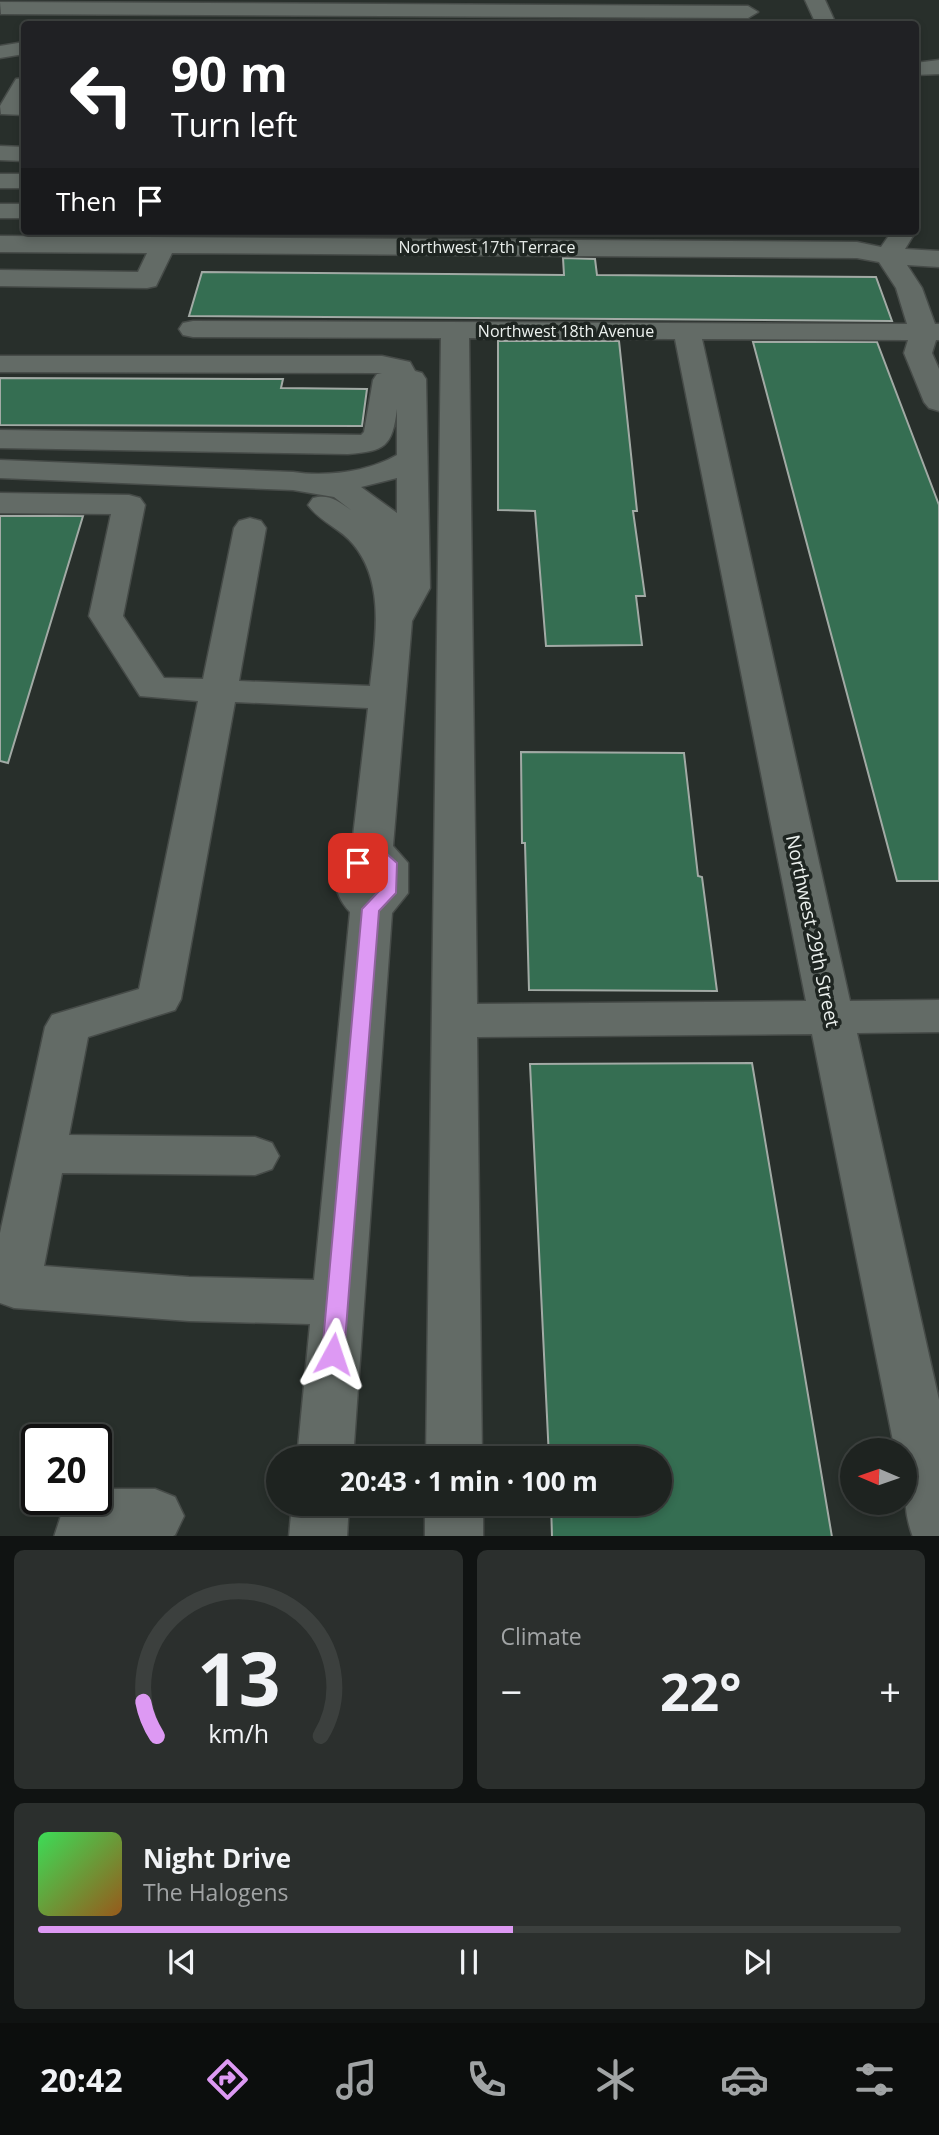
<!DOCTYPE html>
<meta charset="utf-8">
<style>
body{margin:0;font-family:"Open Sans",sans-serif;background:#2b2f2d;color:#f1f3f6;height:100vh;display:flex;flex-direction:column;font-size:26px;white-space:nowrap}
*{box-sizing:border-box;margin:0}
p{font-size:23px;color:#a1a4a5}
.icon{flex:none;width:38px;height:38px;fill:none;stroke:currentColor;stroke-width:2;stroke-linecap:round;stroke-linejoin:round}
.map{position:relative;height:1536px;overflow:hidden}
.drawer{display:flex;flex-direction:column;gap:14px;padding:14px;background:#101312;flex:1}
.drawer>*{flex:none}
.top-card{position:absolute;left:21px;top:21px;width:898px;height:214px;border-radius:7px;box-shadow:0 4px 10px #0003,0 0 0 2px #3c403e;background:#202124;color:#fff;overflow:hidden}
.needle{width:46px;rotate:272deg}
.buttons{position:absolute;left:840px;top:1438px;display:grid;gap:14px}
.buttons a{display:grid;place-items:center;width:77px;height:77px;border-radius:50%;background:#1e2320;box-shadow:0 4px 10px #0003,0 0 0 2px #3c403e;font-size:35px}
.speed{position:absolute;left:21px;top:1424px;display:flex;gap:14px;font-size:35px;font-weight:700;text-align:center}
.speed>*{display:grid;place-content:center;width:91px;height:91px;border-radius:50%;background:#1e2320;box-shadow:0 4px 10px #0003,0 0 0 2px #3c403e;line-height:1}
.speed .limit{border:4px solid #111;border-radius:10px;background:#fff;color:#111}
.pin{position:absolute;display:grid;place-items:center;width:60px;height:60px;color:#fff;margin:-30px;border-radius:14px;box-shadow:0 4px 10px #0006}
.me{position:absolute;width:77px;margin:-38px;rotate:5deg;stroke-linejoin:round;filter:drop-shadow(0 0 5px #0008)}
.turn{display:flex;align-items:center;gap:24px;height:147px;padding:0 35px;font-size:32px}
.turn .icon{width:91px;height:91px;stroke-width:2.5}
.turn b{display:block;font-size:49px;line-height:60px}
.then{display:flex;align-items:center;height:66px;padding:0 35px;background:#0003;gap:14px;font-size:26px}
.big{font-size:52px;font-weight:700;line-height:1.1}
.drawer .widget{flex:1;display:flex;flex-direction:column;justify-content:center;gap:10px;min-width:0;padding:0 24px;border-radius:10px;background:#2b2f2d}
.drawer .dial{align-items:center;gap:0}
.dial svg{height:182px;overflow:visible;fill:none;stroke:#3c403e;stroke-width:7;stroke-linecap:round;text-anchor:middle}
.dial text{fill:#f1f3f6;stroke:none}
.song{display:flex;align-items:center;gap:21px}
.cover{width:84px;height:84px;border-radius:10px;background:linear-gradient(135deg,hsl(130 70% 55%),hsl(30 70% 35%))}
.played{height:7px;border-radius:4px;background:linear-gradient(90deg,#dd99f3 55%,#3c403e 55%)}
.keys{display:flex;justify-content:space-around;direction:ltr}
.heat{display:flex;justify-content:space-between;align-items:center;font-size:38px;direction:ltr}
.drawer .tiles{flex:1;display:grid;gap:14px;grid-template-columns:1fr 1fr}
.widget:last-child{grid-column:span 2}
.trip{position:absolute;left:266px;top:1446px;width:406px;height:70px;border-radius:35px;background:#1e2320;box-shadow:0 4px 10px #0003,0 0 0 2px #3c403e;font-weight:700;line-height:70px;text-align:center}
.tabs{display:flex;height:112px;justify-content:space-around;align-items:center;background:#0c0e0d;color:#a1a4a5}
.tabs .icon{width:49px;height:49px}
.tabs .current{color:#dd99f3}
.tabs b{font-size:32px;color:#f1f3f6}
.map>svg:first-child{display:block}
</style>
<div class="map">
<svg width="939" height="1537" viewBox="0 0 939 1537">
<rect width="100%" height="100%" fill="#282f2b"/>
<g fill="#356e52" stroke="#a2aaa5" stroke-width="2">
<polygon points="563,258 595,259 597,275 876,277 892,321 189,316 202,272 564,275"/>
<polygon points="498,341 619,341 637,511 633,511 645,596 636,596 642,645 546,646 535,511 498,510"/>
<polygon points="753,342 877,342 939,505 939,881 897,881"/>
<polygon points="0,378 283,379 281,388 367,389 362,426 0,425"/>
<polygon points="0,516 83,516 8,763 0,761"/>
<polygon points="521,752 684,753 698,876 702,877 717,991 529,990 525,843 522,843"/>
<polygon points="752,1063 832,1537 552,1537 551,1503 660,1503 660,1458 549,1458 530,1064"/>
</g>
<g fill="none" stroke-linecap="round" stroke-linejoin="round">
<g stroke="#464b48" stroke-width="3">
<g id="minor">
<polygon points="805,0 825,0 836,24 816,24"/>
<polygon points="0,2 748,6 758,12 748,18 1,14"/>
<polygon points="24,42 24,54 0,58 0,46"/>
<polygon points="939,60 939,74 915,75 915,63"/>
<polygon points="24,78 24,115 1,114 0,106 16,79"/>
<polygon points="0,146 24,147 24,161 0,160"/>
<rect x="0" y="174" width="24" height="14"/>
<rect x="0" y="204" width="24" height="14"/>
<path d="M 915,229 L 916,231 L 905,249 L 939,251 L 939,267 L 907,265 L 922,288 L 935,324 L 939,324 L 939,340 L 936,340 L 932,353 L 939,369 L 939,411 L 929,408 L 924,402 L 904,353 L 908,340 L 702,339 L 850,1001 L 939,1000 L 939,1032 L 857,1033 L 939,1400 L 939,1537 L 913,1537 C 902,1510 905,1479 905,1451 L 895,1451 L 812,1034 L 477,1037 L 482,1458 L 426,1458 L 441,338 L 193,337 L 183,335 L 179,329 L 183,323 L 193,321 L 907,324 L 896,288 L 879,262 L 857,258 L 172,253 L 156,286 L 147,288 L 0,286 L 0,270 L 138,272 L 147,253 L 0,252 L 0,236 L 857,242 L 881,247 L 892,231 ZM 469,338 L 675,339 L 806,1001 L 477,1004 Z"/>
<path d="M 0,356 L 382,356 L 410,362 L 415,371 L 422,373 L 426,379 L 430,588 L 412,621 L 393,846 L 408,863 L 408,893 L 392,913 L 353,1458 L 297,1458 L 310,1324 L 189,1321 L 14,1308 L 0,1303 L 0,1233 L 45,1027 L 52,1015 L 139,989 L 198,701 L 140,696 L 89,616 L 111,514 L 0,513 L 0,493 L 129,495 L 140,498 L 145,505 L 123,616 L 164,678 L 203,679 L 234,528 L 239,521 L 250,518 L 261,521 L 266,528 L 239,681 L 370,686 C 375,641 386,583 353,544 C 340,528 320,522 308,505 L 313,498 C 330,494 337,501 351,510 L 334,497 L 293,490 L 0,478 L 0,460 L 293,472 C 326,477 368,472 397,455 L 397,409 C 392,447 385,451 348,454 L 0,448 L 0,430 L 361,435 L 364,432 L 373,380 L 377,374 L 382,373 L 0,372 ZM 397,478 L 397,513 L 361,487 ZM 235,702 L 368,708 L 352,845 C 331,865 330,891 350,912 L 314,1280 L 189,1277 L 44,1266 L 62,1173 L 255,1175 L 272,1169 L 279,1156 L 272,1143 L 255,1137 L 69,1135 L 88,1037 L 175,1010 L 181,999 Z"/>
<polygon points="96,1489 155,1489 175,1497 184,1516 175,1535 171,1537 54,1537 66,1500 96,1500"/>
<polygon points="292,1503 349,1503 347,1537 289,1537"/>
<rect x="425" y="1503" width="58" height="34"/>
</g>
</g>
<use href="#minor" fill="#636b66" fill-rule="evenodd"/>
</g>
<polygon fill="#dd99f3" stroke="#90639e" stroke-width="2" points="372,844 378,846 397,863 396,893 379,911 344,1354 341,1361 333,1364 325,1361 322,1354 362,909 379,891 380,864 373,859 358,868 350,863 366,846"/>
<g text-anchor="middle" dominant-baseline="central" stroke-width="7" stroke-linejoin="round" paint-order="stroke">
<g font-size="16" fill="#ecf1ee" stroke="#1e2521">
<text x="487" y="247">Northwest 17th Terrace</text>
<text x="566" y="331">Northwest 18th Avenue</text>
</g>
<g font-size="19" fill="#ecf1ee" stroke="#1e2521">
<text transform="translate(813 931) rotate(78)">Northwest 29th Street</text>
</g>
</g>
</svg>
<div class="buttons">
<a><svg class="needle" viewBox="-14 -14 28 28"><path d="M0-13l5 13h-10z" fill="#e53935"/><path d="M0 13l5-13h-10z" fill="#a1a4a5"/></svg></a>
</div>
<div class="speed"><div class="limit">20</div></div>
<div class="pin" style="left:358px;top:863px;background:#d93025"><svg class="icon" aria-label="arrive" viewBox="0 0 24 24"><path d="M6 21V4h12l-3 4 3 4H6"/></svg></div>
<svg class="me" style="left:333px;top:1354px" viewBox="-20 -20 40 40"><path d="M0-17L14 15 0 8-14 15z" fill="#dd99f3" stroke="#fff" stroke-width="4"/></svg>
<div class="trip">20:43 · 1 min · 100 m</div>
<div class="top-card">
<div class="turn"><svg class="icon" aria-label="left" viewBox="0 0 24 24"><path d="M17 20v-9H6M10 6l-5 5 5 5"/></svg><div><b>90 m</b>Turn left</div></div>
<div class="then">Then<svg class="icon" aria-label="arrive" viewBox="0 0 24 24"><path d="M6 21V4h12l-3 4 3 4H6"/></svg></div>
</div>
</div>
<section class="drawer">
<div class="tiles">
<div class="widget dial"><svg viewBox="0 0 100 80">
<path d="M14 69A42 42 0 1 1 86 69"/>
<path d="M14 69A42 42 0 0 1 8 54" stroke="#dd99f3"/>
<text x="50" y="56" font-size="32" font-weight="700">13</text>
<text x="50" y="72" font-size="11">km/h</text>
</svg></div>
<div class="widget"><p>Climate</p>
<div class="heat"><a>−</a><b class="big">22°</b><a>+</a></div>
</div>
<div class="widget">
<div class="song"><i class="cover"></i><div><b>Night Drive</b><p>The Halogens</p></div></div>
<div class="played"></div>
<div class="keys"><svg class="icon" aria-label="previous" viewBox="0 0 24 24"><path d="M18 5L8 12l10 7zM5 5v14"/></svg><svg class="icon" aria-label="pause" viewBox="0 0 24 24"><path d="M8 5v14M16 5v14"/></svg><svg class="icon" aria-label="next" viewBox="0 0 24 24"><path d="M6 5l10 7-10 7zM19 5v14"/></svg></div>
</div>
</div>
</section>
<nav class="tabs">
<b>20:42</b>
<svg class="icon current" aria-label="directions" viewBox="0 0 24 24"><path d="M12 3l9 9-9 9-9-9zM9 14v-3h6M13 9l2 2-2 2"/></svg>
<svg class="icon" aria-label="music" viewBox="0 0 24 24"><path d="M9 18V5l10-2v13"/><circle cx="6" cy="18" r="3"/><circle cx="16" cy="16" r="3"/></svg>
<svg class="icon" aria-label="phone" viewBox="0 0 24 24"><path d="M5 4h4l2 5-3 2q2 4 5 5l2-3 5 2v4C11 20 4 13 5 4z"/></svg>
<svg class="icon" aria-label="climate" viewBox="0 0 24 24"><path d="M12 3v18M4 7l16 10M4 17L20 7"/></svg>
<svg class="icon" aria-label="car" viewBox="0 0 24 24"><path d="M5 17H2v-5l4-1 3-4h7l3 4 3 1v5h-3M9 17h6M6 11h13"/><circle cx="7" cy="17" r="2"/><circle cx="17" cy="17" r="2"/></svg>
<svg class="icon" aria-label="filters" viewBox="0 0 24 24"><path d="M4 7h16M4 17h16"/><circle cx="9" cy="7" r="2"/><circle cx="15" cy="17" r="2"/></svg>
</nav>
